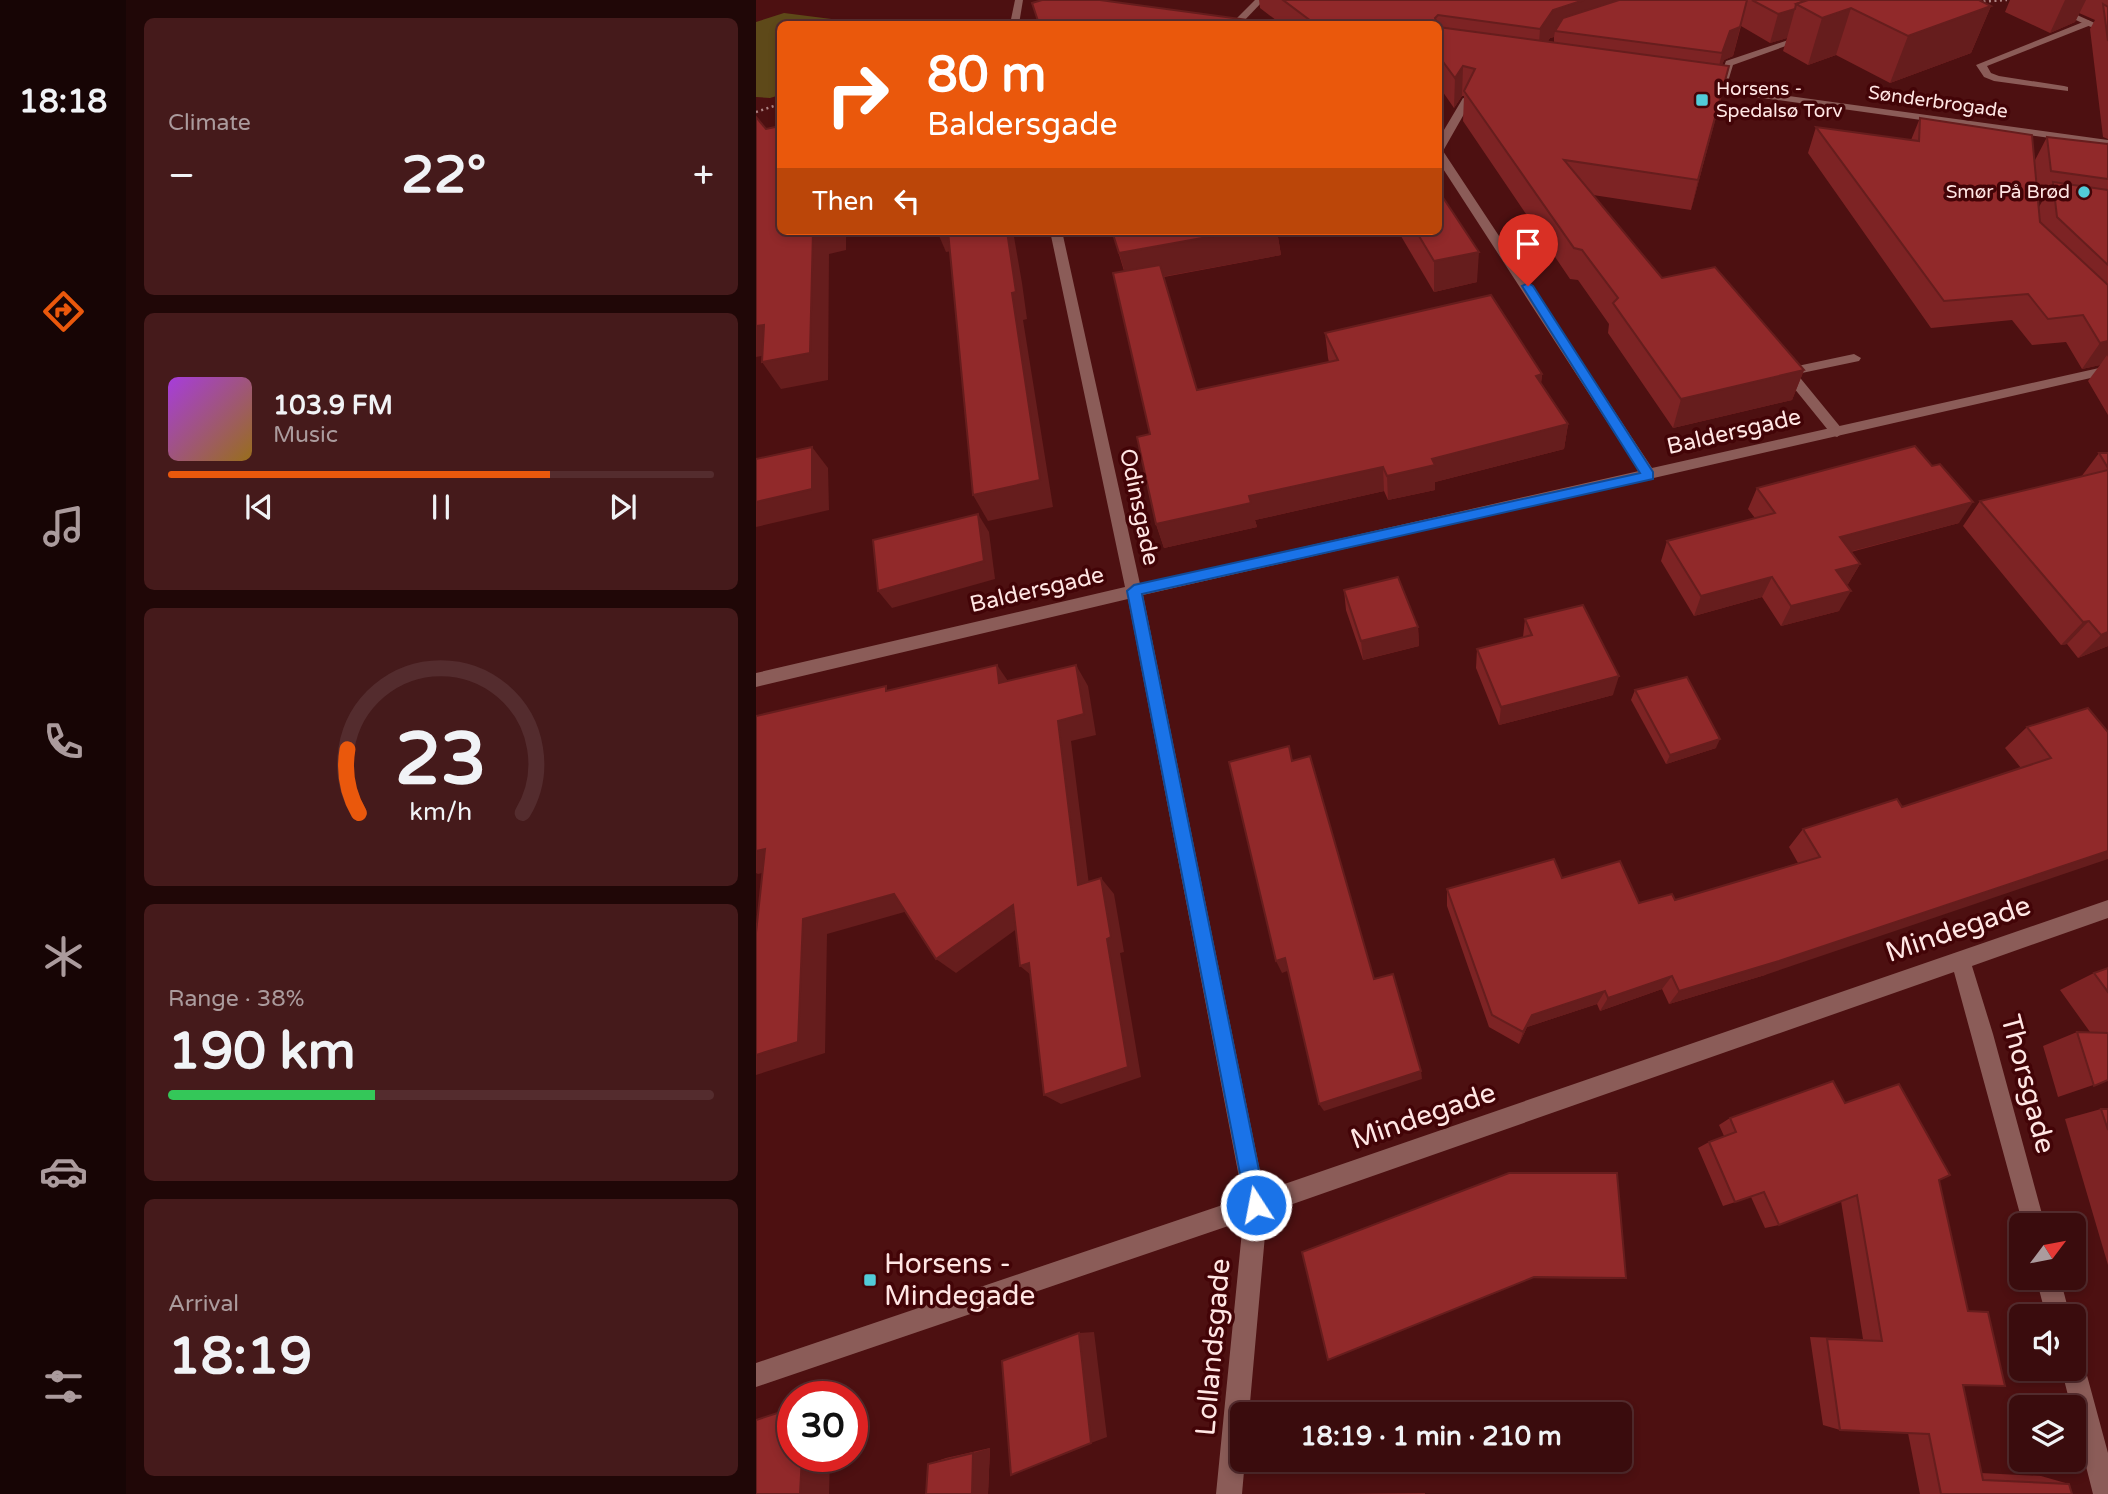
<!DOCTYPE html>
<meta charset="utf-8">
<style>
body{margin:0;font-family:"Varela Round",sans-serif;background:#451a1b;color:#f1f3f6;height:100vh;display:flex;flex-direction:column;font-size:26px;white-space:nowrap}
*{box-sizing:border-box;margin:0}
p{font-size:23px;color:#ab9b9d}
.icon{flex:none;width:38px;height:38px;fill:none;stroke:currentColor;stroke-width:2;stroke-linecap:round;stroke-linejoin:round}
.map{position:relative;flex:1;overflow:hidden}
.sheet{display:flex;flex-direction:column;gap:18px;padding:18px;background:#200707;width:630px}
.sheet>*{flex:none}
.top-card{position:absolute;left:21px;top:21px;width:665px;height:214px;border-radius:10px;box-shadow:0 4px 10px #0003,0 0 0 2px #542c2e;background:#ea580c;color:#fff;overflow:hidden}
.needle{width:46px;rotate:58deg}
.tools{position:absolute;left:1253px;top:1213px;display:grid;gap:14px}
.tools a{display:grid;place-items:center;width:77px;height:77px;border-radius:10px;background:#3a0c0d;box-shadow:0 4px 10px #0003,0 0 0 2px #542c2e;font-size:35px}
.speed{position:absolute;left:21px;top:1381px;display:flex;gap:14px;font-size:35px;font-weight:700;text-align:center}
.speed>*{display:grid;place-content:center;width:91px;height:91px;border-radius:50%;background:#3a0c0d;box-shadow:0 4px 10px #0003,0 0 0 2px #542c2e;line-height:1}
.speed .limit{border:10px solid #d22;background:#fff;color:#111}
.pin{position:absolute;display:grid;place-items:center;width:60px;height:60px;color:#fff;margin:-72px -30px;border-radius:50% 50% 50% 0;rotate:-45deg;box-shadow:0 0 7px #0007}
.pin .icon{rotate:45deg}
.me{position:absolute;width:77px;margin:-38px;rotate:349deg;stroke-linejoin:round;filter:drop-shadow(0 0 5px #0008)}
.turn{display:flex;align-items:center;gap:24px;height:147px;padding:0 35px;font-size:32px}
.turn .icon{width:91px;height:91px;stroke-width:2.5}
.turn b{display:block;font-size:49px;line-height:60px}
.then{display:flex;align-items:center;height:66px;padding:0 35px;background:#0003;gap:14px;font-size:26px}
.big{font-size:52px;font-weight:700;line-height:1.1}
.sheet .tile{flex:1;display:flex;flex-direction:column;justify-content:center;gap:10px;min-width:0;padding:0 24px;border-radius:10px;background:#451a1b}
.sheet .dial{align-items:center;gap:0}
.dial svg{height:182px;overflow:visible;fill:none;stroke:#542c2e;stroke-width:7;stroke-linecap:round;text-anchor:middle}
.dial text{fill:#f1f3f6;stroke:none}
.song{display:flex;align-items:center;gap:21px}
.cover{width:84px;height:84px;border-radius:10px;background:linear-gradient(135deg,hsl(280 70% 55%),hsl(40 70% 35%))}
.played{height:7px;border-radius:4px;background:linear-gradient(90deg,#ea580c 70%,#542c2e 70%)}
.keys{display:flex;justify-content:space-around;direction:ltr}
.heat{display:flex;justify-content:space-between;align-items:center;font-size:38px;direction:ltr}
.charge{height:10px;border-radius:5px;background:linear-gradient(90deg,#34c759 38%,#542c2e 0)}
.trip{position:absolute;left:474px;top:1402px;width:402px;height:70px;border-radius:10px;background:#3a0c0d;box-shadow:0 4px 10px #0003,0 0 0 2px #542c2e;font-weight:700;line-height:70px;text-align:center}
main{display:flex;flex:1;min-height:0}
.tabs{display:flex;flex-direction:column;width:126px;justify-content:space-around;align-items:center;background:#170505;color:#ab9b9d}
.tabs .icon{width:49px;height:49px}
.tabs .current{color:#ea580c}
.tabs b{font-size:32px;color:#f1f3f6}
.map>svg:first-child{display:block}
</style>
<main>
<nav class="tabs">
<b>18:18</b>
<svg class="icon current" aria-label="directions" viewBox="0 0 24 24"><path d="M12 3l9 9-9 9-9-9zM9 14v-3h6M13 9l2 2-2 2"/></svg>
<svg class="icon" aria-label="music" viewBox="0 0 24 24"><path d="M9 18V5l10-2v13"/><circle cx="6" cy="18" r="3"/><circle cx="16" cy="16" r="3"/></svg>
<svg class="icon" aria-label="phone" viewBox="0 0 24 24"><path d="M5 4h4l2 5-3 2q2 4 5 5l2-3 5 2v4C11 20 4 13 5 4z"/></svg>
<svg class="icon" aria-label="climate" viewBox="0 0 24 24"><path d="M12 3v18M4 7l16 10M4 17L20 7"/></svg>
<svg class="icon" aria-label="car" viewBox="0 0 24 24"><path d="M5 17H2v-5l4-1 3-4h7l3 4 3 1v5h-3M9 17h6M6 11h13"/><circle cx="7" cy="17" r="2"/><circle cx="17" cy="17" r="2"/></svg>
<svg class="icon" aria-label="filters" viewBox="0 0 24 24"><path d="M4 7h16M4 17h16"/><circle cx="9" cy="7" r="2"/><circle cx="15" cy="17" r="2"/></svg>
</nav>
<section class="sheet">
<div class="tile"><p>Climate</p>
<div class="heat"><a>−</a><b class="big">22°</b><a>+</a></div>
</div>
<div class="tile">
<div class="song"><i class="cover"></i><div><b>103.9 FM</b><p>Music</p></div></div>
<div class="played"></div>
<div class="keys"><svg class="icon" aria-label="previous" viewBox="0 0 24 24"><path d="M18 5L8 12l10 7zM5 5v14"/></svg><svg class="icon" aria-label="pause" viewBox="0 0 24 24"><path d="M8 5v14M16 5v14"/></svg><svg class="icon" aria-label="next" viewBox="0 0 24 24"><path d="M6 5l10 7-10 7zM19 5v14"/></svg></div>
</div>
<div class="tile dial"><svg viewBox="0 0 100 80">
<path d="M14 69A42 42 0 1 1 86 69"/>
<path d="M14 69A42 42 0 0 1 9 41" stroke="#ea580c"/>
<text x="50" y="56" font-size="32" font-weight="700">23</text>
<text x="50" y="72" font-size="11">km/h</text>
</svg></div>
<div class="tile"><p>Range · 38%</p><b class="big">190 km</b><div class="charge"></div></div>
<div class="tile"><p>Arrival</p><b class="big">18:19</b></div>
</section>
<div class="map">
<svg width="1352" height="1494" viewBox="0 0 1352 1494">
<rect width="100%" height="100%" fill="#4d1011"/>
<polygon fill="#5e4919" points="28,13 115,24 24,24 24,95 14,98 0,97 0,22"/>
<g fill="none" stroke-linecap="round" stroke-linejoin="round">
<g stroke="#ae8484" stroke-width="2.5" stroke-dasharray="2 3.5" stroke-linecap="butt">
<polyline points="1222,2 1251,0"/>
<polyline points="0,112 24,104"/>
</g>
<g fill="#8b5c58" fill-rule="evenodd">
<polygon points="499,0 508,0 485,24 479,24 479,20"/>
<polygon points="1332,20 1337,23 1335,25 1231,66 1235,73 1243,76 1308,86 1312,87 1312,91 1238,81 1228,77 1220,65"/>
<polygon points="1047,35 1055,37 977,65 970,88 961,86 970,61"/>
<polygon points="1098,354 1105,358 1103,361 1041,374 1086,429 1088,432 1081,437 1076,435 1025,372 1032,368"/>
</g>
<g fill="#8b5c58" fill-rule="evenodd">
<polygon points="259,0 267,0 263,24 254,24"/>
<polygon points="1277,0 1288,0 1352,29 1352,35"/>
<polygon points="707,98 716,100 687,151 896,468 1352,366 1352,374 387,595 508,1191 1352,900 1352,918 1216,966 1237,1034 1289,1225 1267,1225 1198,972 511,1213 493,1414 486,1414 486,1460 489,1460 486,1494 460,1494 487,1221 0,1387 0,1363 487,1198 372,599 0,687 0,673 369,587 294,231 306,231 384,584 883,471 682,161 682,140"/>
<polygon points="1280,1278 1304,1278 1314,1316 1290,1316"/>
<polygon points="1318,1356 1326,1359 1329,1368 1352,1453 1352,1494 1337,1494 1318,1419 1318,1407 1315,1407 1305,1368 1318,1368"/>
</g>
<polygon fill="#8b5c58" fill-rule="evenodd" points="946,84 1352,140 1352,146 942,89 941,87"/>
</g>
<g fill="#7d2324" fill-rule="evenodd">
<path d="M 503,0 L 1223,0 L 1235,6 L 1215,53 L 1134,83 L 1080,55 L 1052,65 L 1027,51 L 1031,38 L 1014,43 L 985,26 L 977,56 L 968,60 L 966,65 L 973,66 L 935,210 L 837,195 L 906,278 L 1048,370 L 1036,400 L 917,428 L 852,333 L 853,324 L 822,280 L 814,279 L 707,121 L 708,96 L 706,96 L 698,108 L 682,85 L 682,24 L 525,24 L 504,8 ZM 798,37 L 798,42 L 792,41 L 794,38 Z"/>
<polygon points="1254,0 1352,0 1352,139 1347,137 1334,29 1339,20 1323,13 1319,22 1294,33 1249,12"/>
<path d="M 1164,118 L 1278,162 L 1291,137 L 1351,144 L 1352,142 L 1352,415 L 1332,381 L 1344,365 L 1326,369 L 1310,342 L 1276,345 L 1256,320 L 1175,328 L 1052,153 L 1060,127 L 1155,140 ZM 1282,198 L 1288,198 L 1283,207 Z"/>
<polygon points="356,231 521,231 525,255 408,277 441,390 573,362 572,358 569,333 786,374 785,384 812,424 808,449 679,482 679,490 632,500 628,491 499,520 501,527 408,548 400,524 394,434 368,271"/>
<polygon points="642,231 682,231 721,282 678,292"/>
<polygon points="1343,453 1352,453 1352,646 1322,658 1311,644 1305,645 1207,526 1224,501 1325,477"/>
<polygon points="1001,488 1203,523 1095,552 1104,564 1092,584 1090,585 1083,611 1025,626 1006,597 938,616 905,561 911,541 999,518 992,509"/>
<polygon points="588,590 662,627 663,646 607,660 590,610"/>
<polygon points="769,619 857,695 743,725 720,668 721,649 767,637"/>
<polygon points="879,690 960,748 910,764 875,700"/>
<polygon points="1271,727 1352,732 1009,975 913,1004 906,989 844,1011 841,1004 771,1027 763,1044 733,1027 691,906 691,889 806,878 883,903 919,900 1042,863 1033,847 1047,829 1146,807 1265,768 1249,748"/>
<polygon points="1352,968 1352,1080 1302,1097 1287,1046 1321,1032 1334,1032 1304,990 1338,973"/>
<polygon points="1089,1103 1183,1180 1207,1385 1225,1473 1285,1476 1313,1484 1316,1494 1164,1494 1152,1433 1084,1430 1067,1425 1054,1337 1107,1339 1085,1201 1023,1225 1009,1228 995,1197 967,1206 942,1148 953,1142 968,1136 963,1125 974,1118"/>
<polygon points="1345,1109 1352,1109 1352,1265 1309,1119"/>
<polygon points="753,1173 870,1278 862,1279 776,1278"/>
<polygon points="234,1448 232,1494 172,1464 190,1458"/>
<polygon points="669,1493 669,1494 581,1494"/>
</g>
<g fill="#661d1d">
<polygon points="828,0 914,0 799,31 798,37 794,38 782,58 784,29 797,10"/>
<polygon points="991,0 977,56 968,60 959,83 966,53 974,31"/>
<polygon points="1309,0 1330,0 1319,22 1294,33"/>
<polygon points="1235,6 1215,53 1134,83 1152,36"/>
<polygon points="1095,8 1080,55 1052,65 1066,18"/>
<polygon points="1039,9 1031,38 1014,43 1022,14"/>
<polygon points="707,66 706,96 698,108 699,78"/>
<polygon points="973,66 966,95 935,210 942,180"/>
<polygon points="57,231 90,231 90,250 73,254 72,380 25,389 6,362"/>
<polygon points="181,231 195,231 203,250 190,252"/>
<polygon points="251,231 257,231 266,283 271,319 267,320 297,507 232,521 217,495 256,293"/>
<polygon points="485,231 521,231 525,255 372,283 363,253"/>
<polygon points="723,252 721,282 678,292 678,261"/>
<polygon points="8,325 27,352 0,357 0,326"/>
<polygon points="1352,341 1352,357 1351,355 1344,365 1326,369 1344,343"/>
<polygon points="1048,370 1036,400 917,428 925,399"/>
<polygon points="786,374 783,400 780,376"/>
<polygon points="812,424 808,449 679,482 679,490 632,500 631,476 676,459"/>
<polygon points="56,447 72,468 73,510 0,527 0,502"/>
<polygon points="627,467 628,491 499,520 501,527 408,548 400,524 493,496"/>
<polygon points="1217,502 1203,523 1073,557 1084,537"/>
<polygon points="222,514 233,532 239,579 136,608 122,591"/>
<polygon points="1104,564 1092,584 1069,590 1080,570"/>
<polygon points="1016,577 1006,597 938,616 945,596"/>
<polygon points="1095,591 1083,611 1025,626 1035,606"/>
<polygon points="1333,621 1311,644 1305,645 1327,622"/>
<polygon points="662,627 663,646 607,660 605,641"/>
<polygon points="1352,632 1352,646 1322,658 1345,635"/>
<polygon points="241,665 256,687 243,683"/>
<polygon points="320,665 332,686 340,735 315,741 335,901 322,885 302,721"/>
<polygon points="863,676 857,695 743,725 745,707"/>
<polygon points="964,739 960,748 910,764 914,755"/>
<polygon points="9,849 34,866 2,874 0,873 0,851"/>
<polygon points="1352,851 1352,859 1009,975 913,1004 923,991"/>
<polygon points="345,878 358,894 368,952 364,953 385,1077 305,1104 288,1095 351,939"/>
<polygon points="138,894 159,909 71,934 69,1053 0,1075 0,1055 47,919"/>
<polygon points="257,905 273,920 200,973 180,959"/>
<polygon points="529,958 534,970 526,973 520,961"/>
<polygon points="273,963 281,980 264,966"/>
<polygon points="916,976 906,989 844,1011 852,998"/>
<polygon points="849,991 841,1004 771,1027 763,1044 767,1032 776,1015"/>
<polygon points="665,1071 666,1079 568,1111 563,1104"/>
<polygon points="338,1332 351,1437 335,1443 323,1333"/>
<polygon points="234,1448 232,1494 216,1494 217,1453"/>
<polygon points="46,1456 74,1456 73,1494 44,1494"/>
</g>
<g fill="#91292a" stroke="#661d1d" stroke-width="2">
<polygon points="286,0 344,0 522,24 283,24 276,3"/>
<polygon points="527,0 828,0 797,10 784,29 682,15 679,18 681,24 559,24"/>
<polygon points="863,0 991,0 984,27 974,31 966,53 799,31 807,18"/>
<polygon points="996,0 1052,0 1040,4 1039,9 1022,14"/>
<polygon points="1052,0 1223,0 1235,6 1152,36 1095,8 1066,18 1040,4"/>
<polygon points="1347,4 1352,7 1352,41"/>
<polygon points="682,27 973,66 942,180 808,160 906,278 959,267 1048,370 925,399 857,303 862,298 826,250 818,248 708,91 719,69 707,66 699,78 682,55"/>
<polygon points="0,117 10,129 24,126 24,231 57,231 54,353 6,362 8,325 0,326"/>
<polygon points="1164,118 1276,135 1284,222 1352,285 1352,341 1344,343 1327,315 1292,319 1272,294 1188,301 1060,127 1163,141"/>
<polygon points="1291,137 1352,144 1352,179 1295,171"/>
<polygon points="1297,182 1352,190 1352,265 1301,217"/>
<polygon points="682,190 723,252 678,261 660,231 682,231"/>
<polygon points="192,231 251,231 260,292 256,293 284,480 217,495"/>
<polygon points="356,231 485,231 363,253"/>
<polygon points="404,265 441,390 582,360 569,333 735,295 786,374 780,376 812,424 676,459 679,465 631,476 627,467 493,496 495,503 400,524 381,437 394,434 357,273"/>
<polygon points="1159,446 1176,466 1184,464 1217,502 1084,537 1104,564 1080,570 1095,591 1035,606 1016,577 945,596 911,541 1019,513 1001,488"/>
<polygon points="56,447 56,489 0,502 0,459"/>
<polygon points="1343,453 1352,453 1352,468"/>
<polygon points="1352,470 1352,632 1345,635 1333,621 1327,622 1224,501"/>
<polygon points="222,514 228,561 122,591 117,540"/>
<polygon points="642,577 662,627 605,641 588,590"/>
<polygon points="827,605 863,676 745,707 721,649 776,635 769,619"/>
<polygon points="241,665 243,683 320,665 328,714 302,721 322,885 345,878 355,937 351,939 372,1067 288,1095 273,963 264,966 257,905 180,959 138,894 47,919 42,1042 0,1055 0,933 9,849 0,851 0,716 130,686 130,691"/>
<polygon points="931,677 964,739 914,755 879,690"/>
<polygon points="1332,708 1352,732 1352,851 1023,961 923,991 916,976 852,998 849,991 776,1015 767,1032 736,1015 691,889 798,859 806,878 864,861 883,903 916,894 919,900 1064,857 1047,829 1141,799 1146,807 1295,758 1271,727"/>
<polygon points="533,746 536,761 554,756 618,979 637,974 665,1071 563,1104 529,958 520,961 473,762"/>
<polygon points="1352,968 1352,992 1338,973"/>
<polygon points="1321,1032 1352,1033 1352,1080 1338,1086"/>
<polygon points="1077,1081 1089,1103 1143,1084 1194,1175 1183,1180 1212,1311 1232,1312 1249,1386 1207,1385 1227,1480 1313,1484 1316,1494 1185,1494 1173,1434 1084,1430 1071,1339 1126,1341 1101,1195 1023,1225 1008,1192 979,1202 953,1142 980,1132 974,1118"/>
<polygon points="1345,1109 1352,1109 1352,1130"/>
<polygon points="753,1173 861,1173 870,1278 778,1277 572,1360 546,1252"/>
<polygon points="323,1333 335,1443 255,1475 246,1361"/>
<polygon points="37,1408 37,1456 46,1456 44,1494 0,1494 0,1420"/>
<polygon points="217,1453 216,1494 170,1494 172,1464"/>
</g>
<polygon fill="#1a73e8" stroke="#114b97" stroke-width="2" points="772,283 777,286 897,472 897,479 386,594 510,1205 507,1213 500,1216 493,1213 490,1205 371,591 378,585 884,473 766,286"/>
<g fill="#52cbd8" stroke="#420407" stroke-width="2.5">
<rect x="939" y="93" width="14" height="14" rx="3.5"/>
<circle cx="1328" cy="192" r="7"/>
<rect x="107" y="1273" width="14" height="14" rx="3.5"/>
</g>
<g text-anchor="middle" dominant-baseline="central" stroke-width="7" stroke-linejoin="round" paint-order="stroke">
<g font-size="19" fill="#ffe6e4" stroke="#420407" text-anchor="start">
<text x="960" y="89">Horsens -<tspan x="960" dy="22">Spedalsø Torv</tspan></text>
<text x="1314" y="192" text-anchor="end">Smør På Brød</text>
</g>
<g font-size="19" fill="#ffe6e4" stroke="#420407">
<text transform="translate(1182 102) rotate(8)">Sønderbrogade</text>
</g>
<g font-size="23" fill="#ffe6e4" stroke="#420407">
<text transform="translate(978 432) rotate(-13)">Baldersgade</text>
<text transform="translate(383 507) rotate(78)">Odinsgade</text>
<text transform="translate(281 590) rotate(-13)">Baldersgade</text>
</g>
<g font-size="28" fill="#ffe6e4" stroke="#420407">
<text transform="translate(1202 929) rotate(-19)">Mindegade</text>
<text transform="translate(1272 1084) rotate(75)">Thorsgade</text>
<text transform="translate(667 1116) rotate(-19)">Mindegade</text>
<text transform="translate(457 1347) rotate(-85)">Lollandsgade</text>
</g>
<g font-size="28" fill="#ffe6e4" stroke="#420407" text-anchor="start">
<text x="128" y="1264">Horsens -<tspan x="128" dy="32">Mindegade</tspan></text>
</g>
</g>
</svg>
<div class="tools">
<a><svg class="needle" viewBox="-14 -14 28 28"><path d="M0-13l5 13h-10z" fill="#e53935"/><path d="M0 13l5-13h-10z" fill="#ab9b9d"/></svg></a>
<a><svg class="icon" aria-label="sound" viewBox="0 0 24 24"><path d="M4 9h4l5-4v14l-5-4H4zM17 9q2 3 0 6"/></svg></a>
<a><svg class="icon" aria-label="layers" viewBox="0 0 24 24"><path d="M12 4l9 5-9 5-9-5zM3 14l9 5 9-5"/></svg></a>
</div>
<div class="speed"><div class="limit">30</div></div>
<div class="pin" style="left:772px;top:286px;background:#d93025"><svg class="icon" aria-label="arrive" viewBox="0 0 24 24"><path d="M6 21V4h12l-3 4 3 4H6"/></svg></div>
<svg class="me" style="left:500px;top:1205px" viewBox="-20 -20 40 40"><circle r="17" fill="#1a73e8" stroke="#fff" stroke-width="3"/><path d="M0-11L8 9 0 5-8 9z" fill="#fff"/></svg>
<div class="trip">18:19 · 1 min · 210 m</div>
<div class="top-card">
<div class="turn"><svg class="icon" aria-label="right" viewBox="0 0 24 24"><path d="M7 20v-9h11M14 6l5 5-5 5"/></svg><div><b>80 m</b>Baldersgade</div></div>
<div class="then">Then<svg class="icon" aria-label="left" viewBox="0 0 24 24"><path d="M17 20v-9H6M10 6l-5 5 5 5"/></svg></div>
</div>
</div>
</main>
